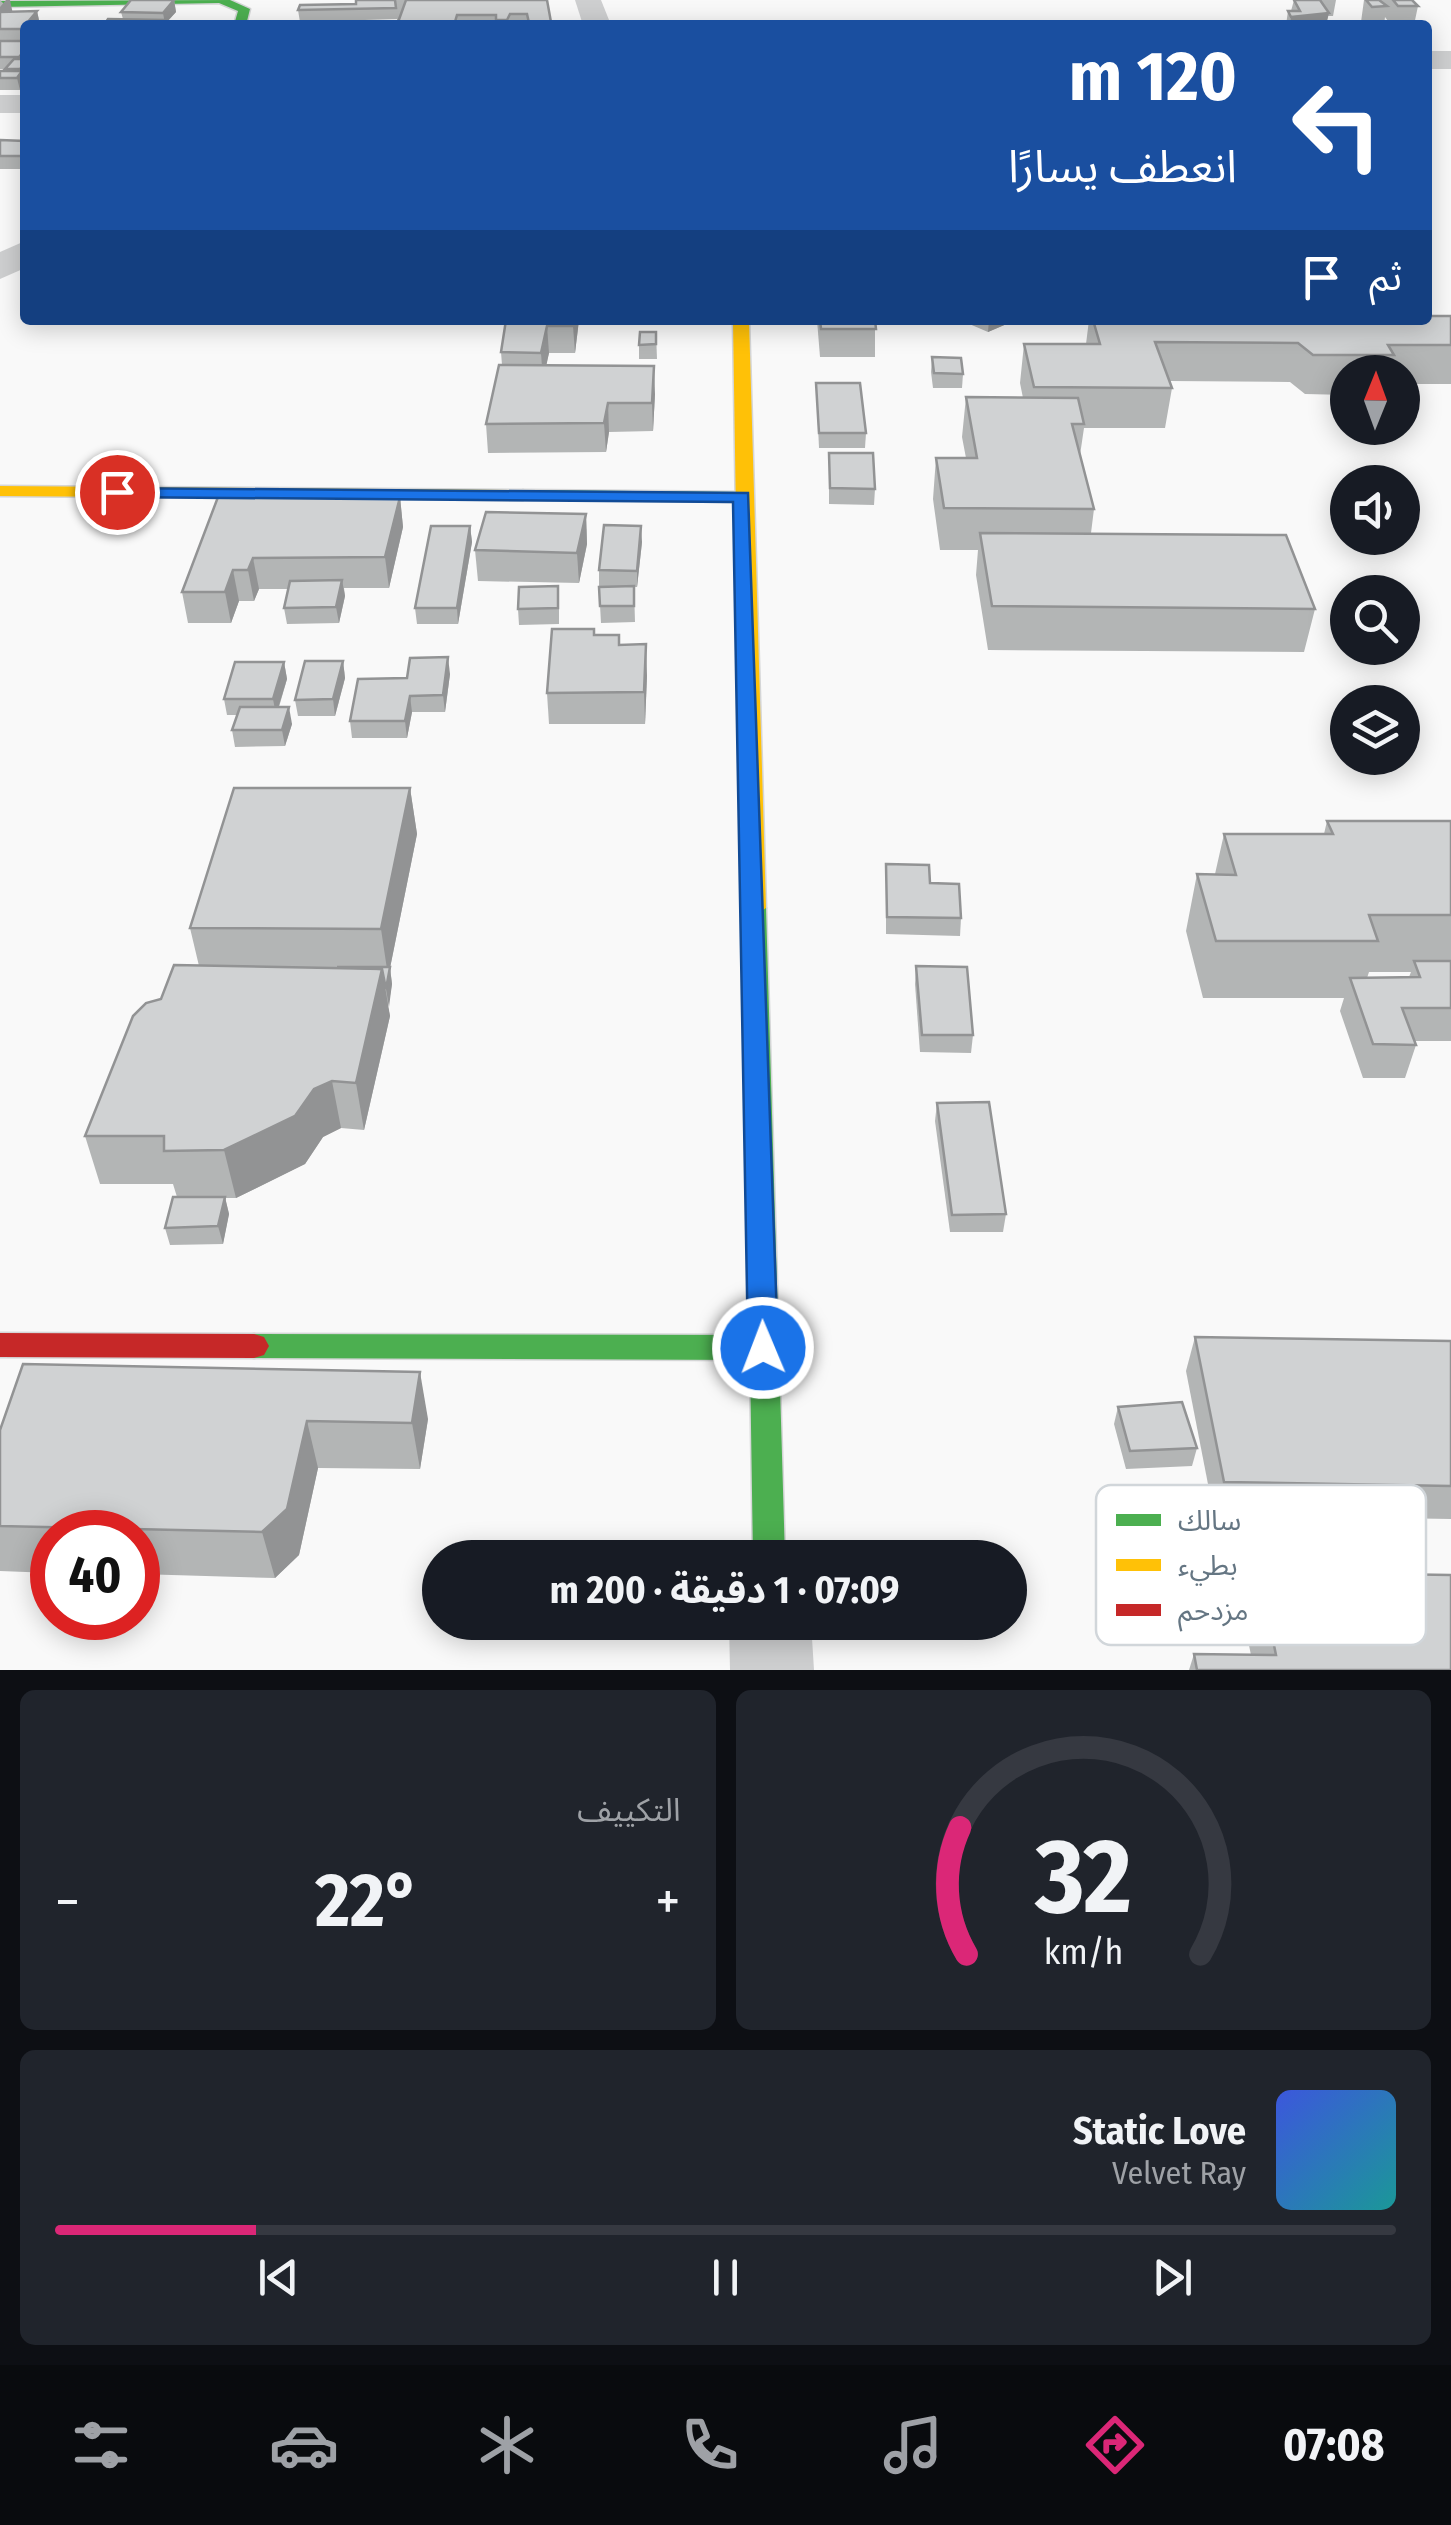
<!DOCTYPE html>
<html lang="ar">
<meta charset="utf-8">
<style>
body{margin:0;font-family:"Fira Sans Condensed","Noto Sans Arabic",sans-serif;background:#20242c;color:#f1f3f6;direction:rtl;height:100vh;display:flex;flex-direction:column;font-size:38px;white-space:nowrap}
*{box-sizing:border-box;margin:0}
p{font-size:32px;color:#9ea1a6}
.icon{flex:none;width:55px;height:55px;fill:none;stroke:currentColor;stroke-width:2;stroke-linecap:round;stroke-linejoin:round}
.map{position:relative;height:1670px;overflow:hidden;direction:ltr}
.panel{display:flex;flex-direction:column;gap:20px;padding:20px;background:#0d0f14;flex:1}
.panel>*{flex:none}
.hud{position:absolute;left:20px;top:20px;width:1412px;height:305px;border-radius:10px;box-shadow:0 5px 25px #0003;direction:rtl;background:#1a4fa0;color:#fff;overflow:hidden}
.needle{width:65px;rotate:1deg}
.tools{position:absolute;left:1330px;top:355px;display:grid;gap:20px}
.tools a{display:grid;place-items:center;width:90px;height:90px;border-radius:50%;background:#171b24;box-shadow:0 5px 25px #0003;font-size:50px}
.speed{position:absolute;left:30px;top:1510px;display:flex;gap:20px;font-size:50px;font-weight:700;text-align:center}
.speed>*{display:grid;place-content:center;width:130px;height:130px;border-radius:50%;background:#171b24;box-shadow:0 5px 25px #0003;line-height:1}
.speed .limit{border:15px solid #d22;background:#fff;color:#111}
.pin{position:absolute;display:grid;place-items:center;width:85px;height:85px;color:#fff;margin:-42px;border:5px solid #fff;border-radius:50%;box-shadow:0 2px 10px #0007}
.me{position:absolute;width:110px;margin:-55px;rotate:359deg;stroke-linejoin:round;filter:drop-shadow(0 0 8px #0008)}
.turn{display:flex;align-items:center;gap:35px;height:210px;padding:0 30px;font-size:45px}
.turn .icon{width:130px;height:130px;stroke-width:2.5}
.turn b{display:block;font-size:70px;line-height:85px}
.then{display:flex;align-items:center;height:95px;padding:0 30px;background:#0003;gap:20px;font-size:38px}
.big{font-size:75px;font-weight:700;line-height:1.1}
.panel .widget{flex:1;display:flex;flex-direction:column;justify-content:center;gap:15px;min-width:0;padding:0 35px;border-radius:15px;background:#20242c}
.panel .dial{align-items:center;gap:0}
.dial svg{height:260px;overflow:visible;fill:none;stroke:#363941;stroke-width:7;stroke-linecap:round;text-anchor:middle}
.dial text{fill:#f1f3f6;stroke:none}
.song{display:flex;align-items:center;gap:30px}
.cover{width:120px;height:120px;border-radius:15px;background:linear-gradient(135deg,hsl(230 70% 55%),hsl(180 70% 35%))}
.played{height:10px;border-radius:5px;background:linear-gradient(90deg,#db2777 15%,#363941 15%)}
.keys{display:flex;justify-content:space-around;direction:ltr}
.heat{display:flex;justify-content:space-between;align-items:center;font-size:55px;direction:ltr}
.panel .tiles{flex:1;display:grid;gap:20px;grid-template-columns:1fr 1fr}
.widget:last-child{grid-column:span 2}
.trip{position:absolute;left:422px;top:1540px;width:605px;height:100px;border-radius:50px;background:#171b24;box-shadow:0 5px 25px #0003;font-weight:700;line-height:100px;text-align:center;direction:rtl}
.menu{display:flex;height:160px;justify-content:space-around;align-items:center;background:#090b0e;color:#9ea1a6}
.menu .icon{width:70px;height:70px}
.menu .on{color:#db2777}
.menu b{font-size:45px;color:#f1f3f6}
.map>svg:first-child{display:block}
</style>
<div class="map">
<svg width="1451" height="1670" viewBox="0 0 1451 1670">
<rect width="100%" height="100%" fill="#f9f9f9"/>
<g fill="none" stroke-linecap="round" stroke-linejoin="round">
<g stroke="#d5d6d7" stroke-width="3">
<g id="fast">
<polygon points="230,0 250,9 246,25 234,25 238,11 219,3 0,7 0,1"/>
<polygon points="523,490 742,492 751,497 742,502 517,499 514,495"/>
<polygon points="754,900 766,908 785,1558 753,1558 750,1360 254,1358 244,1355 239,1346 244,1337 254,1334 749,1335 742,908"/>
</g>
</g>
<g stroke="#d5d6d7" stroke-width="3">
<g id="slow">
<polygon points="733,320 749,320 766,908 754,916 742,908"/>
<polygon points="0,486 523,490 532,495 523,500 0,496"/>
</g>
</g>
<g stroke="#d5d6d7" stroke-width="3">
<polygon id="jam" points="0,1333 254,1334 264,1337 269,1346 264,1355 254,1358 0,1357"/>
</g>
<g fill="#cecfd0" fill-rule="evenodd">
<polygon points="575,0 601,0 611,25 583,25"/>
<rect x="1428" y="51" width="23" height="18"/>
<rect x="0" y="95" width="25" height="18"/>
<polygon points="25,241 25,268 0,279 0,252"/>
<polygon points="729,1622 811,1622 814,1670 730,1670"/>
</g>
<use href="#fast" fill="#4caf50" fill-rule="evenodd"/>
<use href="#slow" fill="#ffc107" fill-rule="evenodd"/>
<use href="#jam" fill="#c62828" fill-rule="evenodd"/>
</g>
<g fill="#b3b5b5" fill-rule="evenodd">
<polygon points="0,0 12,12 37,11 40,25 25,25 25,84 20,90 0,90 0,71 5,71 5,69 0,69"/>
<polygon points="174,0 176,12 165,24 123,19 121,12"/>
<polygon points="356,0 547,0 551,25 397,25 397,19 300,22 298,10 356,4"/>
<polygon points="1294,0 1336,0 1333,16 1328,16 1326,25 1286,25 1288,11 1291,11"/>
<polygon points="1364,0 1412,0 1418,6 1414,25 1391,25 1385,17 1384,25 1364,25 1361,22"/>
<polygon points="0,140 25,141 25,169 0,169"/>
<polygon points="1451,316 1451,384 1402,384 1402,372 1348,372 1348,395 1305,394 1290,382 1169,381 1172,388 1165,428 1084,428 1080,455 1094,509 1091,533 1315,609 1304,652 988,650 976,575 978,550 940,550 933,499 936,458 966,458 962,437 966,397 1023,398 1020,383 1024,344 1086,344 1089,320 1428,320"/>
<polygon points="506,320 579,320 575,353 549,353 546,365 655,394 653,431 609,432 606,452 488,453 486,424 502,365 501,352"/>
<polygon points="817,320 875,320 875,357 820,357"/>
<polygon points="960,320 1016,320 988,332"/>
<polygon points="656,332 657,359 639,359 639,345"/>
<polygon points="932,357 963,374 962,388 933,388 931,372"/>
<polygon points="816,383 866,433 865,448 819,448"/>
<polygon points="829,453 875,489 874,505 829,504"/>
<polygon points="218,497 400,497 403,527 389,588 344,588 345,596 339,623 287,624 284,608 288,589 259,589 254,601 239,601 231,623 188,623 182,592"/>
<polygon points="586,514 587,544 579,583 478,581 475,550"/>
<polygon points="470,526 472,542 458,624 417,624 415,608"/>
<polygon points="642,542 637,587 634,587 635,622 601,623 599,587 624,586 599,586 599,570"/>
<polygon points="559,602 559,624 519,625 518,609"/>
<polygon points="620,645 647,676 645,724 549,724 547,693"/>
<polygon points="343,661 345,678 335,716 298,716 295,700"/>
<polygon points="284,662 287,679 279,707 292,724 285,746 235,747 232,730 237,715 227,715 224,699"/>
<polygon points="450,674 445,712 412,712 407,738 352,738 350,721 407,678"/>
<polygon points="410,788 417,834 390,968 392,984 388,1007 390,1016 364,1130 341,1128 323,1137 305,1164 236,1198 225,1198 229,1214 223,1244 170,1245 165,1228 177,1197 173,1184 100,1184 85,1136 161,999 199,966 190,928"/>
<path d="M 1327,821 L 1451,821 L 1451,1041 L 1415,1041 L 1416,1045 L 1405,1078 L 1363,1078 L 1340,1011 L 1344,998 L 1203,998 L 1186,931 L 1197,874 L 1215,874 L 1224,834 L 1324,834 ZM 1369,972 L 1411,972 L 1409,977 L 1367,978 Z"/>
<polygon points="886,864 930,883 961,918 960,936 886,934"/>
<polygon points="916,966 973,1035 971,1053 920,1052 915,984"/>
<polygon points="937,1103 1006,1214 1003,1232 950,1232 935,1121"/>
<polygon points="1195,1337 1451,1341 1451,1519 1214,1515 1186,1371"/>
<polygon points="23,1364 428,1419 420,1469 318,1468 299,1555 275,1578 138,1574 138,1532 52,1532 52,1573 0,1571 0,1430"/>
<polygon points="1118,1407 1197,1448 1192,1466 1126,1469 1114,1424"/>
<polygon points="1259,1572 1451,1670 1189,1670 1194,1654 1251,1655 1243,1617"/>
</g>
<g fill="#929394">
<polygon points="6,0 10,0 14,19 0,29 0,7"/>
<polygon points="174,0 176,12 165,24 163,13"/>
<polygon points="37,11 40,25 25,25"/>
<polygon points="1329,13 1326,25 1290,25 1291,17"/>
<polygon points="25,50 25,84 20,90 17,78 21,73 20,69 21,67 19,57"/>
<polygon points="574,320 579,320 575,353 573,326"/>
<polygon points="989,320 1016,320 988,332"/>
<polygon points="547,326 549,353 543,381 541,353"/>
<polygon points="654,366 655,394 653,431 652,403"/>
<polygon points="608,403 609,432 606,452 604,423"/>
<polygon points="400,497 403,527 389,588 385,557"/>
<polygon points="586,514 587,544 579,583 577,553"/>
<polygon points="470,526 472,542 458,624 457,608"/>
<polygon points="641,526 642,542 637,587 637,571"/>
<polygon points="253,558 259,589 254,601 248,570"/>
<polygon points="233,570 239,601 231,623 225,592"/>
<polygon points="342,580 345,596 339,623 336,607"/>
<polygon points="646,644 647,676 645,724 644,692"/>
<polygon points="448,657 450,674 445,712 443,695"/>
<polygon points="343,661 345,678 335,716 333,699"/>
<polygon points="284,662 287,679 276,715 273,699"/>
<polygon points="410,696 412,712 407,738 405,721"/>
<polygon points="289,707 292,724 285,746 282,730"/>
<polygon points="410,788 417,834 390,968 392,984 389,1007 386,989 388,976 381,929"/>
<polygon points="382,969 390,1016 364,1130 356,1083"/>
<polygon points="332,1081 341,1128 323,1137 305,1164 236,1198 224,1150 314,1089"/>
<polygon points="225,1197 229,1214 223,1244 218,1226"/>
<polygon points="420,1372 428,1419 420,1469 412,1423"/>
<polygon points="307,1421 318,1468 299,1555 275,1578 262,1532"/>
</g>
<g fill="#d0d2d3" stroke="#929394" stroke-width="2.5">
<polygon points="131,0 174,0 163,13 121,12"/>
<polygon points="356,0 395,0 396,8 298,10 300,5 356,4"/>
<polygon points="406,0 547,0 551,22 529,23 527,14 510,14 507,20 496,20 496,15 457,15 454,25 397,25"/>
<polygon points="1294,0 1320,0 1329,13 1291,17 1288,11 1300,11"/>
<polygon points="1366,0 1379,0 1387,6 1372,7"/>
<polygon points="1393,0 1412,0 1418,6 1398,6"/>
<polygon points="37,11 22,29 0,29 0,12"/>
<polygon points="108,19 163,20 159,25 104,25"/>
<polygon points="0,41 25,41 25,50 19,57 0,57"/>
<polygon points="14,59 25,59 25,63 20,69 5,69"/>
<polygon points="0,71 22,71 17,78 0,78"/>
<polygon points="0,140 25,141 25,156 0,156"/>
<polygon points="1428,316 1451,316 1451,345 1388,345 1394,355 1313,355 1298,343 1155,342 1172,388 1034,387 1024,344 1100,344 1093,320 1428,320"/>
<polygon points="506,320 574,320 573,326 547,326 541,353 501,352"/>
<polygon points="820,320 875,320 876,329 821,329"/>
<polygon points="640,332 656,332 656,344 639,345"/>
<polygon points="932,357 961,358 963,374 934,373"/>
<polygon points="499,365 654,366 652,403 608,403 604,423 486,424"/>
<polygon points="816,383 860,383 866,433 819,433"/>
<polygon points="966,397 1078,398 1084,424 1072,424 1094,509 944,508 936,458 977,458"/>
<polygon points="829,453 873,453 875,489 830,488"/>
<polygon points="218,497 400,497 385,557 253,558 248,570 233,570 225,592 182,592"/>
<polygon points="486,512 586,514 577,553 475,550"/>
<polygon points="604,525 641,526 637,571 599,570"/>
<polygon points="431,526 470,526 457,608 415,608"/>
<polygon points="980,533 1286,535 1315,609 992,606"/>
<polygon points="342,580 336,607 284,608 290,581"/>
<polygon points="558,586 558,608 518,609 519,587"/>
<polygon points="634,586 634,606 600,606 599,587"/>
<polygon points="552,629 594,629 594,635 619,635 619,645 646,644 644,692 547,693"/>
<polygon points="448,657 443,695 410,696 405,721 350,721 358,679 407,678 410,658"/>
<polygon points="305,661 343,661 333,699 295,700"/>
<polygon points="235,662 284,662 273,699 224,699"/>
<polygon points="240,707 289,707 282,730 232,730"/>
<polygon points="234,788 410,788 381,929 190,928"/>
<polygon points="1327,821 1451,821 1451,915 1369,915 1378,941 1216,941 1197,874 1236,875 1224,834 1333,834"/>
<polygon points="886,864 929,865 930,883 959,884 961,918 887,917"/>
<polygon points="1414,961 1451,961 1451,1008 1402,1008 1416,1045 1373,1044 1350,978 1420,977"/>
<polygon points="174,965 382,969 356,1083 332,1081 314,1089 295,1116 224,1150 164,1151 164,1136 85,1136 133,1016 146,1003 161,999"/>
<polygon points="916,966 967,967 973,1035 922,1035"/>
<polygon points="337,967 390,967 386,989 382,969"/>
<polygon points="989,1102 1006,1214 952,1215 937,1103"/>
<polygon points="173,1197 225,1197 218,1226 165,1228"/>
<polygon points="1195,1337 1451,1341 1451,1486 1224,1482"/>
<polygon points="23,1364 420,1372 412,1423 307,1421 287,1509 262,1532 0,1526 0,1430"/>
<polygon points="1182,1402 1197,1448 1130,1451 1118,1407"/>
<polygon points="1259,1572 1451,1575 1451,1670 1197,1670 1194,1654 1276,1655"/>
</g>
<polygon fill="#1a73e8" stroke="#114b97" stroke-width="2.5" points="111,488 748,493 778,1348 774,1356 763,1360 753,1356 748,1348 733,502 117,497 108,492"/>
<rect x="1096" y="1485" width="330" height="160" rx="15" fill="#fff" stroke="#d1d6da" stroke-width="2.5"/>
<rect x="1116" y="1514" width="45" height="12" fill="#4caf50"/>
<rect x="1116" y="1559" width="45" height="12" fill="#ffc107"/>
<rect x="1116" y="1604" width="45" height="12" fill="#c62828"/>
<g font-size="28" fill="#657683">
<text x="1178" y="1530">سالك</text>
<text x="1178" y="1575">بطيء</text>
<text x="1178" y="1620">مزدحم</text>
</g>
</svg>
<div class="tools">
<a><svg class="needle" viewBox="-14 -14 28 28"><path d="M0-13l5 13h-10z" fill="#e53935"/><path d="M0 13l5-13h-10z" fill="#9ea1a6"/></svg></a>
<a><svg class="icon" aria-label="sound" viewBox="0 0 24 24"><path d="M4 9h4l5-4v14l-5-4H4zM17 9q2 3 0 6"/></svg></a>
<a><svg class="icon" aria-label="search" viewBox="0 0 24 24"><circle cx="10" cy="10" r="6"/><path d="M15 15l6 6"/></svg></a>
<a><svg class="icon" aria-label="layers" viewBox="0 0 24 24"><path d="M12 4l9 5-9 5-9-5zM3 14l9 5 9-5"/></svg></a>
</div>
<div class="speed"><div class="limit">40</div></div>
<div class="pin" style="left:117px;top:492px;background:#d93025"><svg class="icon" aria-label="arrive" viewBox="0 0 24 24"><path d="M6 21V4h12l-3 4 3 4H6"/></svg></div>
<svg class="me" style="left:763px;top:1348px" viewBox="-20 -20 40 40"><circle r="17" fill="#1a73e8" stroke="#fff" stroke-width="3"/><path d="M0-11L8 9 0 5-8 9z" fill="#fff"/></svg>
<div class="trip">07:09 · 1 دقيقة · 200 m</div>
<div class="hud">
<div class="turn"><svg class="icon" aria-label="left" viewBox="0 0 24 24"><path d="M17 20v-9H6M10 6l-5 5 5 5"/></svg><div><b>120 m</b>انعطف يسارًا</div></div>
<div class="then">ثم<svg class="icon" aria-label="arrive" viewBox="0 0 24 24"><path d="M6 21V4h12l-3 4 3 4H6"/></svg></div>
</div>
</div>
<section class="panel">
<div class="tiles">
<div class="widget dial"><svg viewBox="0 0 100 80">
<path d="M14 69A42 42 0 1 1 86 69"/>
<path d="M14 69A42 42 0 0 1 12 30" stroke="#db2777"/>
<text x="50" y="56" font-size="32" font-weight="700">32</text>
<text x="50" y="72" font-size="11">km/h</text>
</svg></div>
<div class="widget"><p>التكييف</p>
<div class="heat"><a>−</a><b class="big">22°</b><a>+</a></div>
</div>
<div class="widget">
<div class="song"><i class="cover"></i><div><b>Static Love</b><p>Velvet Ray</p></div></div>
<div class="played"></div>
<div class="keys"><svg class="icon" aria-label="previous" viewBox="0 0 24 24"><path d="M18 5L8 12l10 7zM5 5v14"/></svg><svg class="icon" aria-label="pause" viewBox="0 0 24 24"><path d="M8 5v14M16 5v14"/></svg><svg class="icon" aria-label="next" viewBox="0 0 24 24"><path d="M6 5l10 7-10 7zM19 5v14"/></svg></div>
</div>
</div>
</section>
<nav class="menu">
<b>07:08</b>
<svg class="icon on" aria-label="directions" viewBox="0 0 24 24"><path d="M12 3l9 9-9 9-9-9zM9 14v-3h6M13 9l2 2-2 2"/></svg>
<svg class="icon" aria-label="music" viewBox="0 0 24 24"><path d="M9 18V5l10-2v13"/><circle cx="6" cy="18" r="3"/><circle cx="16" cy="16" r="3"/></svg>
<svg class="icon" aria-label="phone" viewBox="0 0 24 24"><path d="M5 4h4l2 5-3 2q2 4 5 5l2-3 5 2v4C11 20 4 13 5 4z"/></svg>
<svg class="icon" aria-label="climate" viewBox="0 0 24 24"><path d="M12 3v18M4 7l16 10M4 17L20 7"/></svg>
<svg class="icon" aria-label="car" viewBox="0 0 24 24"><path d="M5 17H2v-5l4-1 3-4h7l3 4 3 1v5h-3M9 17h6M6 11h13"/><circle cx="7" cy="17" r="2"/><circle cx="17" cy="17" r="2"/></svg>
<svg class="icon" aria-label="filters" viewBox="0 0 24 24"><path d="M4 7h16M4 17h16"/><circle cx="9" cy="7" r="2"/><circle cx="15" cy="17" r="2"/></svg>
</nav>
